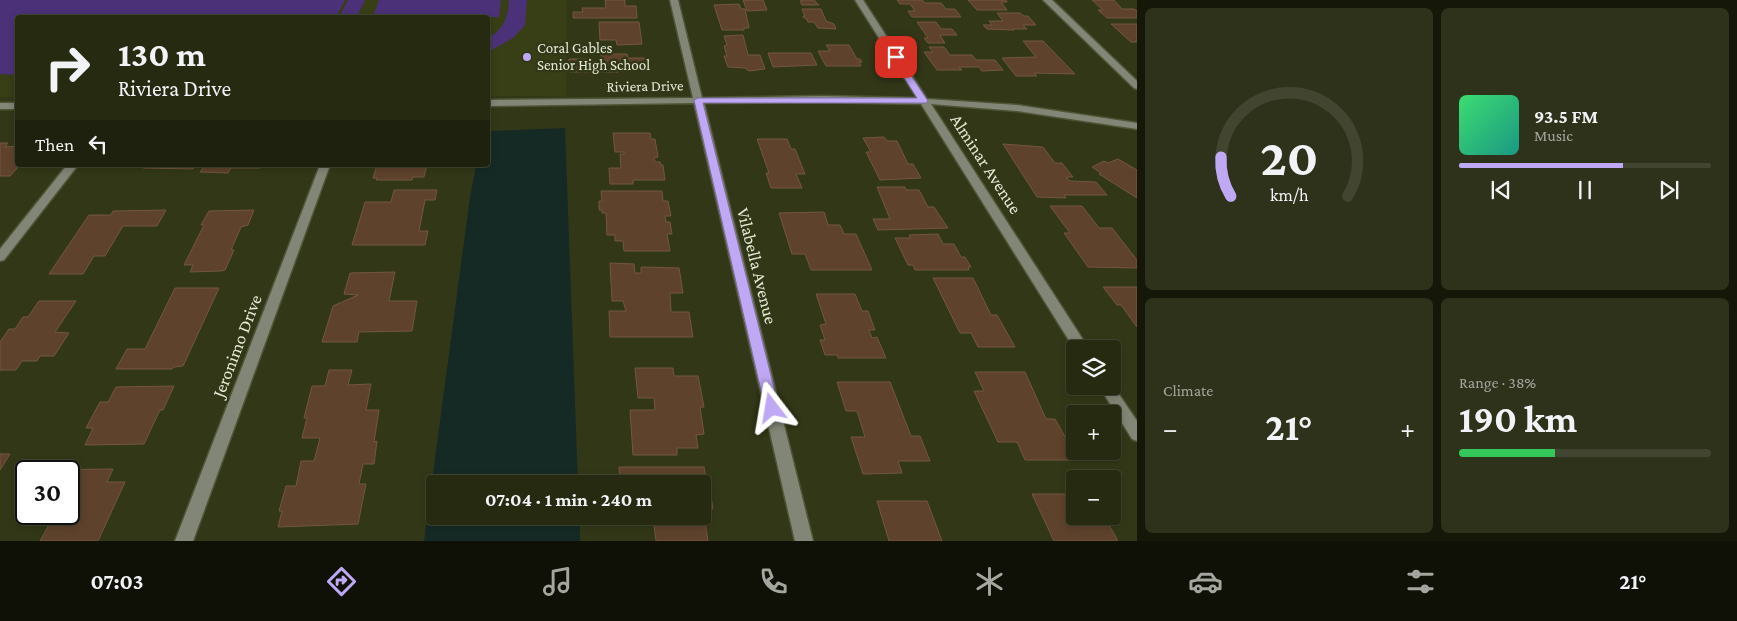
<!DOCTYPE html>
<meta charset="utf-8">
<style>
body{margin:0;font-family:"Crimson Pro",serif;background:#2e321a;color:#f1f3f6;height:100vh;display:flex;flex-direction:column;font-size:19px;white-space:nowrap}
*{box-sizing:border-box;margin:0}
p{font-size:16px;color:#a4a79f}
.icon{flex:none;width:28px;height:28px;fill:none;stroke:currentColor;stroke-width:2;stroke-linecap:round;stroke-linejoin:round}
.map{position:relative;flex:1;overflow:hidden}
.details{display:flex;flex-direction:column;gap:8px;padding:8px;background:#151709;width:600px}
.details>*{flex:none}
.banner{position:absolute;left:15px;top:15px;width:475px;height:152px;border-radius:5px;box-shadow:0 2px 8px #0003,0 0 0 1px #424631;background:#262a11;color:#f1f3f6;overflow:hidden}
.controls{position:absolute;left:1066px;top:340px;display:grid;gap:10px}
.controls a{display:grid;place-items:center;width:55px;height:55px;border-radius:5px;background:#262a11;box-shadow:0 2px 8px #0003,0 0 0 1px #424631;font-size:25px}
.speed{position:absolute;left:15px;top:460px;display:flex;gap:10px;font-size:25px;font-weight:700;text-align:center}
.speed>*{display:grid;place-content:center;width:65px;height:65px;border-radius:50%;background:#262a11;box-shadow:0 2px 8px #0003,0 0 0 1px #424631;line-height:1}
.speed .limit{border:2px solid #111;border-radius:8px;background:#fff;color:#111}
.pin{position:absolute;display:grid;place-items:center;width:42px;height:42px;color:#fff;margin:-21px;border-radius:10px;box-shadow:0 2px 8px #0006}
.me{position:absolute;width:55px;margin:-28px;rotate:346deg;stroke-linejoin:round;filter:drop-shadow(0 0 4px #0008)}
.turn{display:flex;align-items:center;gap:18px;height:105px;padding:0 20px;font-size:22px}
.turn .icon{width:65px;height:65px;stroke-width:2.5}
.turn b{display:block;font-size:35px;line-height:42px}
.then{display:flex;align-items:center;height:48px;padding:0 20px;background:#0003;gap:10px;font-size:19px}
.big{font-size:38px;font-weight:700;line-height:1.1}
.details .tile{flex:1;display:flex;flex-direction:column;justify-content:center;gap:8px;min-width:0;padding:0 18px;border-radius:8px;background:#2e321a}
.details .dial{align-items:center;gap:0}
.dial svg{height:130px;overflow:visible;fill:none;stroke:#424631;stroke-width:7;stroke-linecap:round;text-anchor:middle}
.dial text{fill:#f1f3f6;stroke:none}
.song{display:flex;align-items:center;gap:15px}
.cover{width:60px;height:60px;border-radius:8px;background:linear-gradient(135deg,hsl(140 70% 55%),hsl(170 70% 35%))}
.played{height:5px;border-radius:2px;background:linear-gradient(90deg,#bfa9f4 65%,#424631 65%)}
.keys{display:flex;justify-content:space-around;direction:ltr}
.heat{display:flex;justify-content:space-between;align-items:center;font-size:28px;direction:ltr}
.charge{height:8px;border-radius:4px;background:linear-gradient(90deg,#34c759 38%,#424631 0)}
.details .tiles{flex:1;display:grid;gap:8px;grid-template-columns:repeat(2,1fr)}
.trip{position:absolute;left:426px;top:475px;width:285px;height:50px;border-radius:5px;background:#262a11;box-shadow:0 2px 8px #0003,0 0 0 1px #424631;font-weight:700;line-height:50px;text-align:center}
.dock{display:flex;height:80px;justify-content:space-around;align-items:center;background:#0f1107;color:#a4a79f}
.dock .icon{width:35px;height:35px}
.dock .selected{color:#bfa9f4}
.dock b{font-size:22px;color:#f1f3f6}
main{display:flex;flex:1;min-height:0}
.map>svg:first-child{display:block}
</style>
<main>
<div class="map">
<svg width="1137" height="541" viewBox="0 0 1137 541">
<rect width="100%" height="100%" fill="#323817"/>
<polygon fill="#383f16" points="0,0 567,0 566,96 488,96 488,18 18,18 17,97 0,97"/>
<g fill="#4b3278">
<polygon points="0,0 345,0 336,17 18,18 17,75 0,74"/>
<polygon points="348,0 365,0 357,17 339,17"/>
<polygon points="379,0 501,0 499,17 373,17"/>
<path d="M 509,0 L 527,0 L 525,25 L 513,38 L 488,52 L 488,38 C 504,29 508,18 509,0 Z"/>
</g>
<polygon fill="#162a25" points="565,128 578,484 435,484 435,516 580,516 580,541 424,541 470,197 476,165 488,165 488,131"/>
<g fill="#5e422c" stroke="#745640">
<polygon points="605,0 625,0 625,6 636,6 637,18 573,18 573,12 583,12 582,8 606,8"/>
<polygon points="743,0 763,0 767,10 747,11"/>
<polygon points="804,0 814,0 819,5 802,5 800,1"/>
<polygon points="897,0 922,0 925,3 941,3 946,9 955,9 961,17 912,17 908,11 915,11 910,4 900,4"/>
<polygon points="968,0 1006,0 1007,2 1001,2 1007,10 977,10"/>
<polygon points="1092,0 1114,0 1122,9 1134,9 1137,11 1137,18 1107,18 1098,10 1103,10"/>
<polygon points="739,4 741,9 745,9 749,28 744,28 744,30 722,30 714,5"/>
<polygon points="802,9 821,9 826,21 834,24 836,29 818,28 814,22 808,22 806,18 804,18 803,16 805,16"/>
<polygon points="997,13 1020,13 1024,16 1028,16 1036,25 1023,25 1027,29 1013,29 1014,30 987,29 983,25 992,25 989,21 1003,21"/>
<polygon points="599,22 639,22 642,44 617,45 616,40 600,40"/>
<polygon points="917,22 936,22 941,29 952,29 957,35 940,35 945,43 928,43 924,38 928,38"/>
<polygon points="1111,24 1137,24 1137,42 1131,42"/>
<polygon points="743,35 748,55 760,55 765,69 749,71 745,68 728,67 724,56 727,56 724,46 727,45 724,36"/>
<polygon points="1023,41 1043,41 1075,74 1034,73 1037,76 1016,76 1002,58 1036,57"/>
<polygon points="826,45 849,45 857,59 860,59 862,62 859,62 861,66 826,66 818,51 830,51"/>
<polygon points="929,47 944,47 950,55 972,55 976,60 995,60 1003,70 982,71 979,67 959,67 962,70 937,70 924,52 933,52"/>
<polygon points="768,53 811,53 817,65 773,67"/>
<polygon points="601,54 627,54 628,58 645,58 647,70 618,70 618,72 569,72 569,59 592,59 592,62 602,62"/>
<polygon points="613,133 650,133 651,139 655,139 658,157 654,158 655,162 660,162 661,165 663,165 665,180 633,180 633,184 610,184 609,168 621,168 620,154 624,154 624,152 615,152"/>
<polygon points="884,137 887,141 897,141 908,164 913,164 921,178 880,180 866,152 871,152 863,138"/>
<polygon points="757,139 787,139 791,149 795,149 805,174 796,174 802,188 771,188 766,173 769,173"/>
<polygon points="0,143 8,143 5,147 18,146 18,160 15,162 20,165 10,176 0,176"/>
<polygon points="1003,144 1043,147 1055,163 1062,163 1073,177 1066,177 1070,181 1096,182 1107,195 1064,195 1066,198 1037,197"/>
<polygon points="1118,159 1137,170 1137,198 1099,174 1101,173 1092,167 1104,161 1108,163"/>
<polygon points="145,165 196,165 193,169 143,168"/>
<polygon points="205,165 262,165 260,168 231,168 228,173 200,172"/>
<polygon points="377,165 427,165 424,177 413,177 412,180 376,180 377,178 373,178"/>
<polygon points="877,187 905,187 906,190 919,190 928,207 934,207 948,228 878,230 873,219 890,219"/>
<polygon points="394,190 437,190 435,200 425,200 419,231 428,231 425,245 352,245 365,202 391,202"/>
<polygon points="601,191 662,191 663,201 668,201 671,216 665,216 666,222 670,222 672,234 667,234 670,251 624,251 623,241 615,241 615,235 607,235 606,213 602,213 602,210 599,210 599,201 602,201"/>
<polygon points="1050,206 1082,206 1099,228 1112,228 1137,260 1137,268 1088,267 1064,233 1070,233"/>
<polygon points="166,210 157,226 123,226 105,256 94,256 83,274 49,274 89,215 111,215 113,211"/>
<polygon points="254,210 248,225 241,227 231,250 234,250 225,270 221,271 190,272 193,265 184,265 204,225 201,225 209,211"/>
<polygon points="824,212 828,225 840,225 844,234 856,234 872,270 811,270 805,254 792,254 779,213"/>
<polygon points="938,234 943,244 954,244 961,257 965,257 971,267 968,267 969,270 915,270 913,265 908,265 895,238 911,238 909,235"/>
<polygon points="610,263 634,264 635,273 641,273 641,267 679,268 683,293 670,293 671,312 689,312 693,337 610,337 609,311 626,311 623,301 612,301"/>
<polygon points="395,272 389,301 417,301 412,331 359,332 357,342 322,342 333,306 358,295 344,294 350,273"/>
<polygon points="933,278 973,278 991,315 997,315 1015,347 978,347 971,333 960,333"/>
<polygon points="1103,287 1137,287 1137,327 1121,305 1117,305"/>
<polygon points="175,288 219,288 183,366 174,367 172,369 116,369 127,349 145,349"/>
<polygon points="816,294 855,294 862,311 868,311 875,330 869,330 872,338 877,337 886,358 838,358 837,355 825,355 820,340 825,340 820,325 826,324"/>
<polygon points="39,301 76,301 55,332 69,333 54,356 40,356 37,361 22,361 16,370 0,370 0,342 9,329 15,329 23,317 28,317"/>
<polygon points="635,368 673,368 674,376 698,376 704,407 700,407 704,434 696,435 698,448 677,448 677,455 633,455 630,410 655,410 654,398 638,398"/>
<polygon points="329,370 352,370 348,385 371,384 366,410 379,410 374,442 377,441 374,464 363,464 359,484 366,484 358,524 278,527 282,511 279,511 286,486 296,486 301,461 314,461 320,438 302,438 307,418 304,418 312,386 325,386"/>
<polygon points="975,372 1025,372 1046,419 1055,419 1078,460 1025,460 1017,442 998,442 974,391 984,391"/>
<polygon points="837,382 890,382 911,436 920,436 930,461 898,461 902,473 863,474 851,437 865,437 857,411 846,411"/>
<polygon points="174,386 163,410 160,410 144,444 85,445 93,428 86,428 100,402 108,402 116,387"/>
<polygon points="0,454 10,454 0,470"/>
<polygon points="619,467 704,467 707,483 709,483 713,509 703,509 708,541 656,541 653,516 702,516 702,484 620,484"/>
<polygon points="113,469 107,482 125,482 98,541 40,541 54,516 17,515 23,504 15,504 26,485 26,514 69,514 69,471 34,471 35,470"/>
<polygon points="1032,494 1075,494 1075,516 1104,516 1118,541 1054,541"/>
<polygon points="877,501 927,501 942,541 889,541"/>
</g>
<g fill="none" stroke-linecap="round" stroke-linejoin="round">
<g stroke="#4e5435" stroke-width="3">
<g id="minor">
<polygon points="670,0 678,0 702,98 822,96 917,98 855,0 863,0 927,99 1017,105 1137,123 1137,129 1017,111 931,104 1089,349 1075,350 921,104 822,102 704,103 813,541 795,541 694,103 488,106 488,100 693,98"/>
<polygon points="1043,0 1052,0 1137,81 1137,89 1134,88"/>
<rect x="0" y="103" width="18" height="6"/>
<polygon points="67,165 78,165 4,260 0,261 0,249"/>
<polygon points="320,165 330,165 193,541 175,541"/>
<polygon points="1112,384 1137,421 1137,441 1132,439 1099,386 1112,386"/>
</g>
</g>
<use href="#minor" fill="#828676" fill-rule="evenodd"/>
</g>
<polygon fill="#bfa9f4" stroke="#7c6e9f" points="893,56 898,56 928,101 926,103 703,103 779,408 777,412 772,413 767,412 765,408 694,100 698,98 917,98 891,57"/>
<circle fill="#bfa9f4" stroke="#323817" stroke-width="2" cx="527" cy="57" r="5"/>
<g text-anchor="middle" dominant-baseline="central" stroke-width="5" stroke-linejoin="round" paint-order="stroke">
<g font-size="15" fill="#e4e9d5" stroke="#323817" text-anchor="start">
<text x="537" y="48">Coral Gables<tspan x="537" dy="17">Senior High School</tspan></text>
</g>
<g font-size="15" fill="#e4e9d5" stroke="#323817">
<text transform="translate(645 86) rotate(-1)">Riviera Drive</text>
</g>
<g font-size="18" fill="#e4e9d5" stroke="#323817">
<text transform="translate(986 164) rotate(57)">Alminar Avenue</text>
<text transform="translate(757 266) rotate(76)">Vilabella Avenue</text>
<text transform="translate(237 346) rotate(-69)">Jeronimo Drive</text>
</g>
</g>
</svg>
<div class="controls">
<a><svg class="icon" aria-label="layers" viewBox="0 0 24 24"><path d="M12 4l9 5-9 5-9-5zM3 14l9 5 9-5"/></svg></a>
<a>+</a>
<a>−</a>
</div>
<div class="speed"><div class="limit">30</div></div>
<div class="pin" style="left:896px;top:57px;background:#d93025"><svg class="icon" aria-label="arrive" viewBox="0 0 24 24"><path d="M6 21V4h12l-3 4 3 4H6"/></svg></div>
<svg class="me" style="left:772px;top:408px" viewBox="-20 -20 40 40"><path d="M0-17L14 15 0 8-14 15z" fill="#bfa9f4" stroke="#fff" stroke-width="4"/></svg>
<div class="trip">07:04 · 1 min · 240 m</div>
<div class="banner">
<div class="turn"><svg class="icon" aria-label="right" viewBox="0 0 24 24"><path d="M7 20v-9h11M14 6l5 5-5 5"/></svg><div><b>130 m</b>Riviera Drive</div></div>
<div class="then">Then<svg class="icon" aria-label="left" viewBox="0 0 24 24"><path d="M17 20v-9H6M10 6l-5 5 5 5"/></svg></div>
</div>
</div>
<section class="details">
<div class="tiles">
<div class="tile dial"><svg viewBox="0 0 100 80">
<path d="M14 69A42 42 0 1 1 86 69"/>
<path d="M14 69A42 42 0 0 1 8 45" stroke="#bfa9f4"/>
<text x="50" y="56" font-size="32" font-weight="700">20</text>
<text x="50" y="72" font-size="11">km/h</text>
</svg></div>
<div class="tile">
<div class="song"><i class="cover"></i><div><b>93.5 FM</b><p>Music</p></div></div>
<div class="played"></div>
<div class="keys"><svg class="icon" aria-label="previous" viewBox="0 0 24 24"><path d="M18 5L8 12l10 7zM5 5v14"/></svg><svg class="icon" aria-label="pause" viewBox="0 0 24 24"><path d="M8 5v14M16 5v14"/></svg><svg class="icon" aria-label="next" viewBox="0 0 24 24"><path d="M6 5l10 7-10 7zM19 5v14"/></svg></div>
</div>
<div class="tile"><p>Climate</p>
<div class="heat"><a>−</a><b class="big">21°</b><a>+</a></div>
</div>
<div class="tile"><p>Range · 38%</p><b class="big">190 km</b><div class="charge"></div></div>
</div>
</section>
</main>
<nav class="dock">
<b>07:03</b>
<svg class="icon selected" aria-label="directions" viewBox="0 0 24 24"><path d="M12 3l9 9-9 9-9-9zM9 14v-3h6M13 9l2 2-2 2"/></svg>
<svg class="icon" aria-label="music" viewBox="0 0 24 24"><path d="M9 18V5l10-2v13"/><circle cx="6" cy="18" r="3"/><circle cx="16" cy="16" r="3"/></svg>
<svg class="icon" aria-label="phone" viewBox="0 0 24 24"><path d="M5 4h4l2 5-3 2q2 4 5 5l2-3 5 2v4C11 20 4 13 5 4z"/></svg>
<svg class="icon" aria-label="climate" viewBox="0 0 24 24"><path d="M12 3v18M4 7l16 10M4 17L20 7"/></svg>
<svg class="icon" aria-label="car" viewBox="0 0 24 24"><path d="M5 17H2v-5l4-1 3-4h7l3 4 3 1v5h-3M9 17h6M6 11h13"/><circle cx="7" cy="17" r="2"/><circle cx="17" cy="17" r="2"/></svg>
<svg class="icon" aria-label="filters" viewBox="0 0 24 24"><path d="M4 7h16M4 17h16"/><circle cx="9" cy="7" r="2"/><circle cx="15" cy="17" r="2"/></svg>
<b>21°</b>
</nav>
